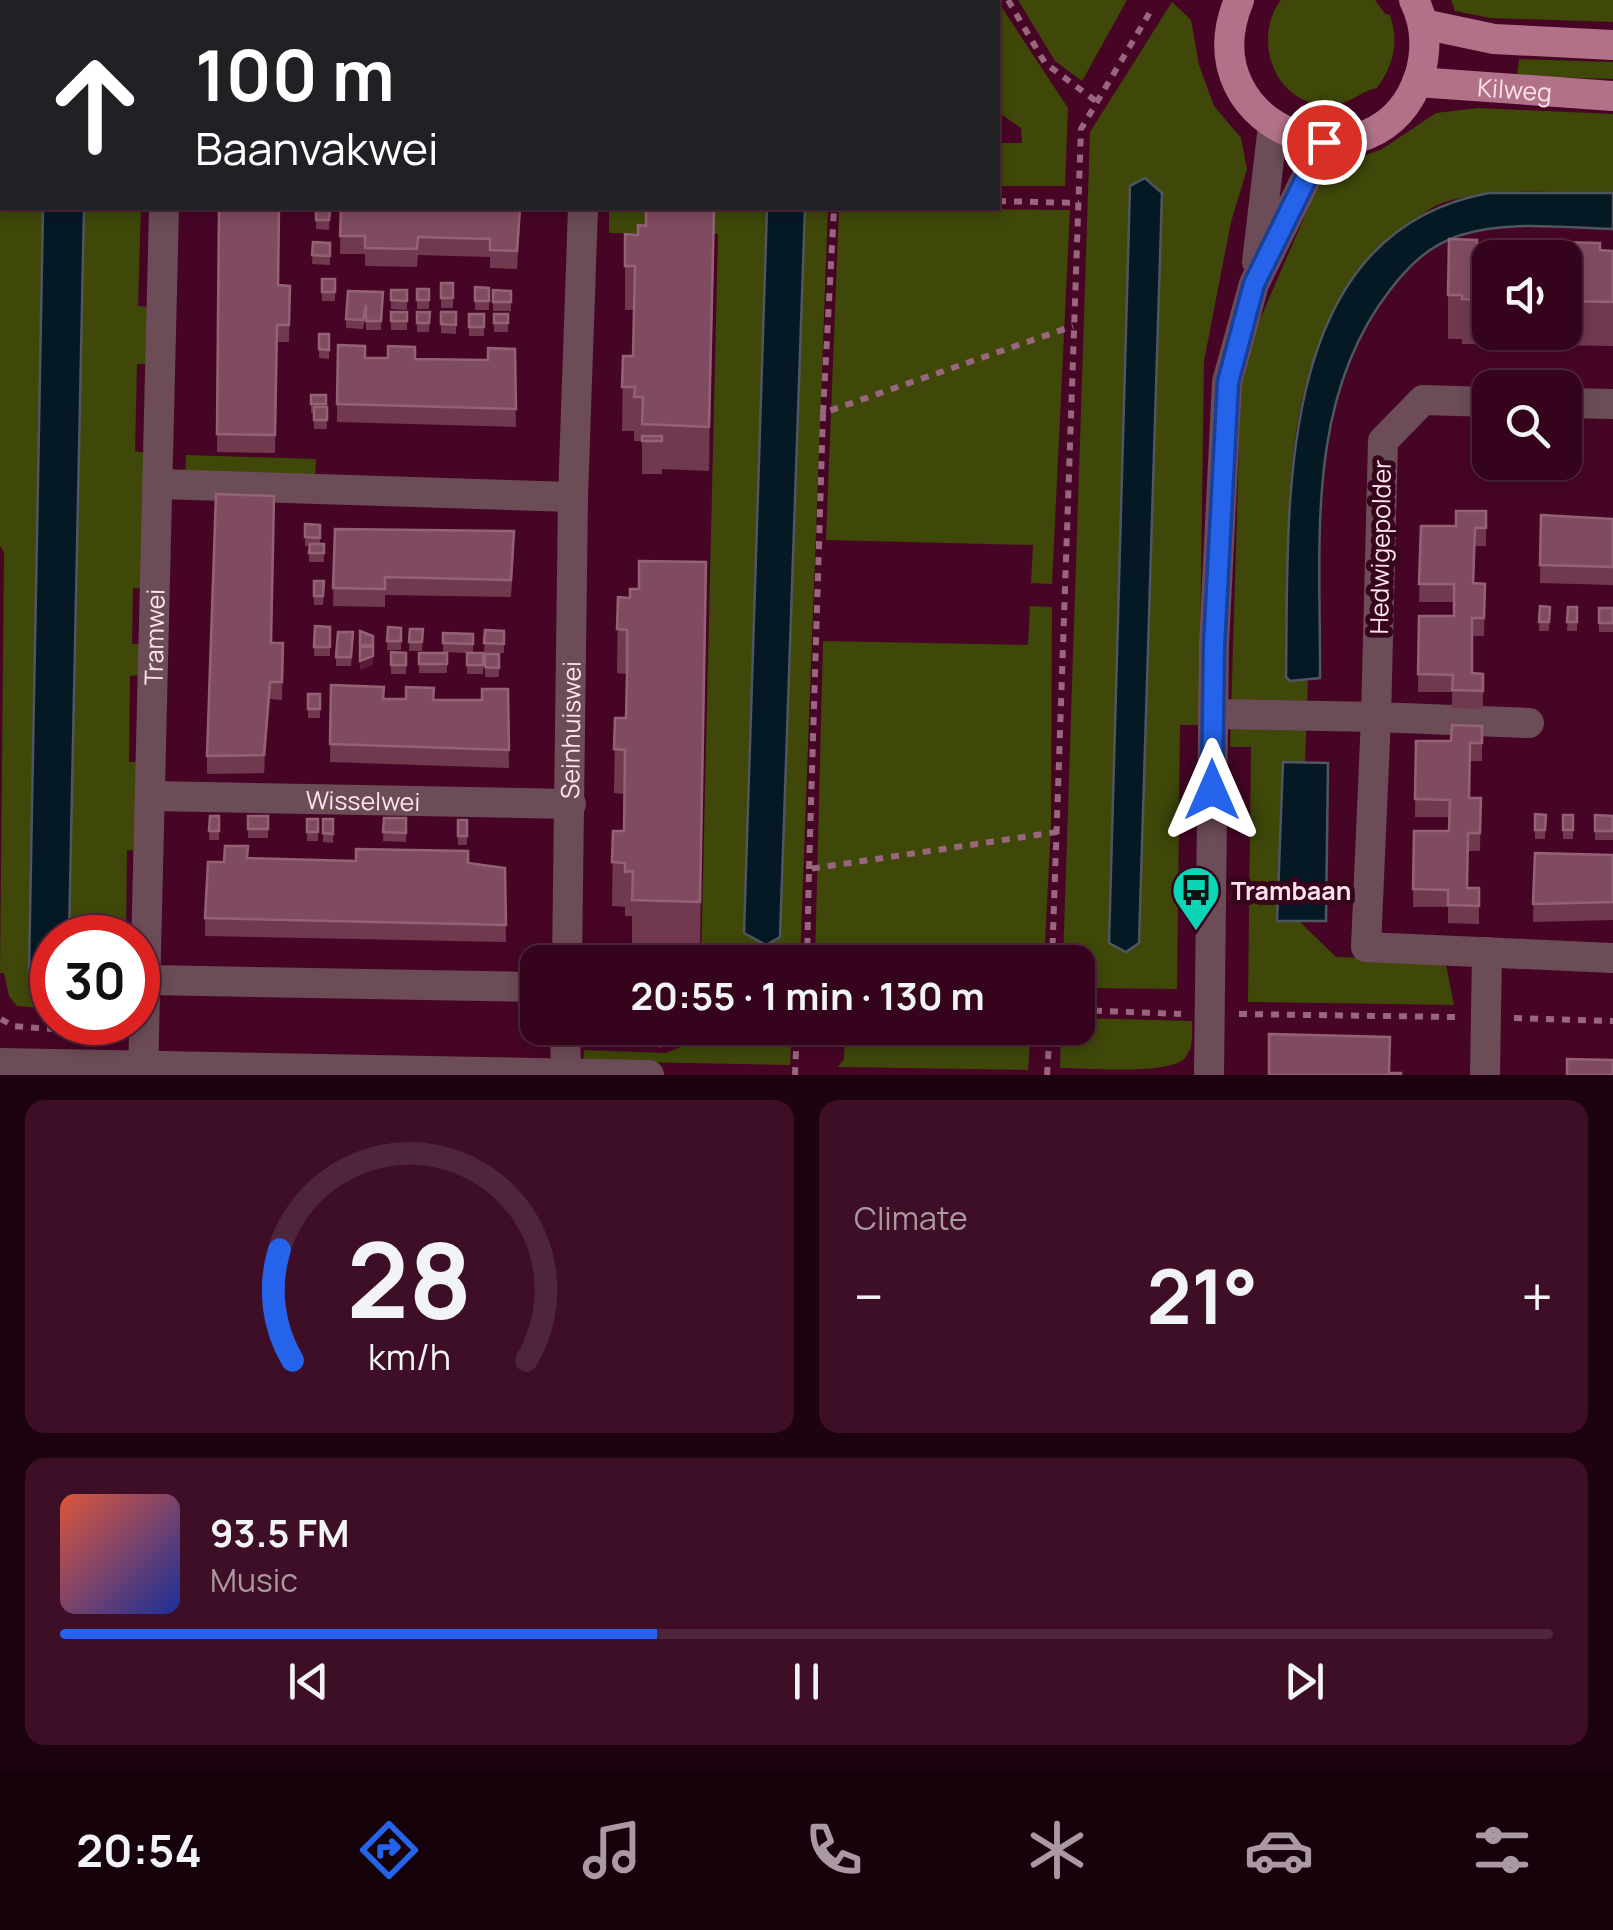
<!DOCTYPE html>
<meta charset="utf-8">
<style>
body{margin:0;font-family:Manrope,sans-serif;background:#3d0e25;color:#f1f3f6;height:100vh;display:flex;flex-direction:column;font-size:38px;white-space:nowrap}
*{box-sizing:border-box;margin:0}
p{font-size:32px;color:#aa98a3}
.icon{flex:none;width:55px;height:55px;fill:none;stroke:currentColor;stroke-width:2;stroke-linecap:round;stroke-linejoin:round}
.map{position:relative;height:1075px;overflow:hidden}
.side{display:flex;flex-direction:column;gap:25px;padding:25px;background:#1d020f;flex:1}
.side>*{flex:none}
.guide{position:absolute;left:0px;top:0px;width:1000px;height:210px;box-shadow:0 5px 15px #0003,0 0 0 2px #4f253b;background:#202124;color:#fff;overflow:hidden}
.buttons{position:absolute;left:1472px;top:240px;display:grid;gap:20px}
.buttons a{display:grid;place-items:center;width:110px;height:110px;border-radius:20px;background:#35041c;box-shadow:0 5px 15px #0003,0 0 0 2px #4f253b;font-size:50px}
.speed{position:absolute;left:30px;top:915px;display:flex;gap:20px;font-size:50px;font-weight:700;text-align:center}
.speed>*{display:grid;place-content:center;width:130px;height:130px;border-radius:50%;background:#35041c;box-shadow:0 5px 15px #0003,0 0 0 2px #4f253b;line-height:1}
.speed .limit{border:15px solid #d22;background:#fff;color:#111}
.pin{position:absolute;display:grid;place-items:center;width:85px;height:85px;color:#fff;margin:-42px;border:5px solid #fff;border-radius:50%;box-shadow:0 2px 10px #0007}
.me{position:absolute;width:110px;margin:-55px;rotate:0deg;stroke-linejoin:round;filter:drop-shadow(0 0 8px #0008)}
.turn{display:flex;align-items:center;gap:35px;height:210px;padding:0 30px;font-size:45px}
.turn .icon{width:130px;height:130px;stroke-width:2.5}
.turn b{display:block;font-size:70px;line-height:85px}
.big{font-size:75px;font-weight:700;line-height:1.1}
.side .card{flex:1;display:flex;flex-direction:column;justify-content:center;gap:15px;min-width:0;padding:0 35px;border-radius:20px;background:#3d0e25}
.side .dial{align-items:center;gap:0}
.dial svg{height:260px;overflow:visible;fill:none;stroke:#4f253b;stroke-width:7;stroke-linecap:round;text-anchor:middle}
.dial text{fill:#f1f3f6;stroke:none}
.song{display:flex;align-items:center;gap:30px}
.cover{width:120px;height:120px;border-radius:15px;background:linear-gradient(135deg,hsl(10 70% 55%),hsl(230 70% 35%))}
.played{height:10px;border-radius:5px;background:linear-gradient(90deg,#2563eb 40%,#4f253b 40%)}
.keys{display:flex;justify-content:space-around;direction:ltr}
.heat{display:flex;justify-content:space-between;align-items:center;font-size:55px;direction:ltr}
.side .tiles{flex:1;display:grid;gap:25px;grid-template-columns:1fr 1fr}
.card:last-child{grid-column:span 2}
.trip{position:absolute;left:520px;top:945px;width:575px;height:100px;border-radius:20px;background:#35041c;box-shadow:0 5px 15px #0003,0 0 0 2px #4f253b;font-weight:700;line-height:100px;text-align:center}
.dock{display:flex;height:160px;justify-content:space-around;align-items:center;background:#15020b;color:#aa98a3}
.dock .icon{width:70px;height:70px}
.dock .active{color:#2563eb}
.dock b{font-size:45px;color:#f1f3f6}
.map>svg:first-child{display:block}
</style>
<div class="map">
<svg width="1613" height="1075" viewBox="0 0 1613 1075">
<rect width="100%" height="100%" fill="#470526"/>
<g fill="#3f4709" fill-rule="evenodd">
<polygon points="0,0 48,0 2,2 2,208 43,208 29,969 41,983 52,982 52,1009 17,1006 9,996 4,973 0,973 4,552 0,546"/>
<polygon points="875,0 997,0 1068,108 1065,186 998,186 998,143 1022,143 1021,128 998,112 998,2"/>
<polygon points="1018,0 1127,0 1082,81 1055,61"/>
<path d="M 1281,0 L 1375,0 L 1385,14 L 1390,15 C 1399,43 1394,64 1377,88 C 1363,90 1348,106 1328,105 C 1273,105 1252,37 1281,0 Z"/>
<polygon points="1451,0 1613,0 1613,22 1490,18 1455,11"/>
<path d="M 1172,2 L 1191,20 L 1199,65 L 1214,106 L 1241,138 L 1247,169 L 1231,222 L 1204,361 L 1199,725 L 1180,725 L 1177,989 L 1078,988 L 1078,962 L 1063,962 L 1090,132 ZM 1162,193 L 1139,943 L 1126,952 Z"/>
<polygon points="1519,59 1613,62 1613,79 1517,76"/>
<path d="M 1478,108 L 1613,114 L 1613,193 C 1558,193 1498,186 1445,202 C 1427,207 1411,225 1396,237 C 1267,342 1290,533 1290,681 L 1308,681 L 1305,762 L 1284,762 L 1277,921 L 1300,922 L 1336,957 L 1445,960 L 1454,1005 L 1248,1002 L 1251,747 L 1230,747 L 1241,380 L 1257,326 L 1319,183 L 1339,165 L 1382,149 L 1436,113 Z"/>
<polygon points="84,208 141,208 138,306 149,307 147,364 137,364 135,451 146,453 144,588 133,588 132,644 142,644 141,675 130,676 129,762 138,762 138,851 127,850 126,937 69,938"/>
<polygon points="609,208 767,208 744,933 766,945 780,936 805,208 828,208 800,962 701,962 718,234 609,233"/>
<polygon points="839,208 1070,210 1052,584 1031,583 1033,545 826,540"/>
<polygon points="186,455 316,459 314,502 184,498"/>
<polygon points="1030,606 1052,607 1051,826 1044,962 815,962 823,641 1028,645"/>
<path d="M 1078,1018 L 1192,1021 C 1192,1035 1194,1048 1184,1059 C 1166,1075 1087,1068 1060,1068 L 1061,1028 L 1078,1028 Z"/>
<polygon points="726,1028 792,1028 790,1065 583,1061 584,1050 666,1053"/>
<polygon points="845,1028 1031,1028 1028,1070 838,1067 844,1059"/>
</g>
<g fill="#051924" stroke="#4f5660" stroke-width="2.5">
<polygon points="1145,178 1162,193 1139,943 1126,952 1109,943 1130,186"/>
<path d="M 1489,193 L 1613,193 L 1613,229 C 1564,228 1508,220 1461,235 C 1430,245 1410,264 1390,290 C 1304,401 1321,545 1320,678 L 1290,681 L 1286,677 C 1289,508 1270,233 1489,193 Z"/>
<polygon points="43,208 84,208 69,937 52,938 52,982 41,983 29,970"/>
<polygon points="767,208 805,208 780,937 766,945 744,933"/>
<polygon points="1283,762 1328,763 1326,921 1277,921"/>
</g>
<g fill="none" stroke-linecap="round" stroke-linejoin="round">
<g stroke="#98677d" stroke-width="6" stroke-dasharray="8 8" stroke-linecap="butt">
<polyline points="1008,0 1045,63 1097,102"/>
<polyline points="998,201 1079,203"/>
<polyline points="823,413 834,208"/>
<polyline points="809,869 823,413 1073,326"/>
<polyline points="807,962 809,869 1057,832"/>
<polyline points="1052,962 1081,129 1153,7"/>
<polyline points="1078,1010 1181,1014"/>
<polyline points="1239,1014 1456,1017"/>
<polyline points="1514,1018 1613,1021"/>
<polyline points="1,1019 13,1026 52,1029"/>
<polyline points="659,1045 705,1028"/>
<polyline points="795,1075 797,1028"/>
<polyline points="1047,1075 1050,1028"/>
</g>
<g stroke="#6c4c57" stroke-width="30">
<polyline points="242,2 243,0"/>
<polyline points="583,2 583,0"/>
<polyline points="1257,262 1273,126"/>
<polyline points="1490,402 1423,400 1383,441 1376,717 1529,723"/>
<polyline points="1565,403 1613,404"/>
<polyline points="159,484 573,497"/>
<polyline points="1213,714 1376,717 1366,947 1613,958"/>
<path id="s1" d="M 153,796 L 571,804"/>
<path id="s2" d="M 567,962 L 573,497 L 583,208"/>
<polyline points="148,980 538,987"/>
<polyline points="565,1028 566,1073"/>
<polyline points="0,1063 649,1075"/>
<path id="s3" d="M 143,1075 L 164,208"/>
<polyline points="1209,1075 1214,645 1227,382 1254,284 1324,142"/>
<polyline points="1485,1075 1487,952"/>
</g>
<g stroke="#b17289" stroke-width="30">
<path d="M 1239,0 C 1184,133 1381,200 1420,74 C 1427,49 1426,24 1414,0"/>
<polyline points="1423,24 1494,39 1613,45"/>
<path id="s4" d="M 1417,82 L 1613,96"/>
</g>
</g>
<g fill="#71394f" fill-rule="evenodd">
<polygon points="219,208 278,285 290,286 289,342 277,342 275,453 217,452"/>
<polygon points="341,208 521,208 517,269 490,268 490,257 418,255 417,267 365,266 365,254 340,254"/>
<polygon points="316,209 330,210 329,230 316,229"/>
<polygon points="625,234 714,243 709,471 662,469 662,474 642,474 642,441 634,441 634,431 622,431 623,356 633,356 634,310 625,310"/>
<polygon points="313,242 330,243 330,265 312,264"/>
<path d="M 1477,248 L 1613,251 L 1613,346 L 1462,344 L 1462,339 L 1448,339 L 1448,295 ZM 1490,258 L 1565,258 L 1565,332 L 1490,332 Z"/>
<rect x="322" y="279" width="13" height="22"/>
<rect x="441" y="283" width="12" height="25"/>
<polygon points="475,287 489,288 489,310 475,310"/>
<rect x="417" y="289" width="12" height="20"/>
<polygon points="391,290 407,290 407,310 391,309"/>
<polygon points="493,290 511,291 511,311 493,311"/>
<polygon points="383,292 381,330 366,330 366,315 363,329 346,328 346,319"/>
<rect x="391" y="312" width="16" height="18"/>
<polygon points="417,312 430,312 429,332 417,332"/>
<polygon points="441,312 456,312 456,334 441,333"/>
<rect x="469" y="314" width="15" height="22"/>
<rect x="494" y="314" width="14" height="18"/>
<polygon points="319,334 329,334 329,359 319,358"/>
<polygon points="515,349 516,427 337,422 337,404 365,358 488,360"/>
<polygon points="311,395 326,395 327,429 314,429 314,413 311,413"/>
<polygon points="1486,511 1486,546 1475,546 1474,583 1485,584 1484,636 1472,636 1472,673 1483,674 1483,709 1452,708 1452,692 1418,692 1419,616 1454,616 1454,602 1419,602 1421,526 1456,526"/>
<polygon points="1541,515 1613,519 1613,585 1540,583"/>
<polygon points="305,524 320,525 320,544 324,544 324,562 309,562 309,546 305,546"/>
<polygon points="335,529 514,549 511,597 385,595 385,607 333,606"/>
<polygon points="314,581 324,581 323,605 314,605"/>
<polygon points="618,597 706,606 700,946 632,944 632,916 625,916 625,907 612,906 613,831 624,831 624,794 614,793 615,718 626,718 627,674 617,673"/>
<polygon points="1540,606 1550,607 1549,631 1539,631"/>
<polygon points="1568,607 1577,607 1577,631 1567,631"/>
<rect x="1599" y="608" width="14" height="24"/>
<polygon points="315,626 330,627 330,656 314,656"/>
<polygon points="388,627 401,628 401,650 387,650"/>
<polygon points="410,629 423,629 422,651 409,651"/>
<polygon points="485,630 504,631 504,653 484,653"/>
<polygon points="443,633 473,634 473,653 483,653 483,674 467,674 467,653 443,652"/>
<polygon points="353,641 351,666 336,666 336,657"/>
<polygon points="271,643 283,643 282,700 270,699 264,773 207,774 207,756"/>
<polygon points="391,652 406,653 406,674 391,674"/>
<rect x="419" y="653" width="28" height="20"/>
<rect x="485" y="654" width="14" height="23"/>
<polygon points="331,685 383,699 433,700 482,700 508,689 509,768 330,762"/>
<rect x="308" y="694" width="12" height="24"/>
<polygon points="1482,726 1482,761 1470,761 1469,798 1481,798 1480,851 1468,851 1467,888 1479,888 1479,924 1448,923 1448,907 1413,907 1414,831 1449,831 1449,817 1415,817 1416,741 1451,741"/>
<polygon points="1535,814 1546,815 1545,839 1535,839"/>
<rect x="1563" y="815" width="10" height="24"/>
<polygon points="1595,815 1613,816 1613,840 1595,840"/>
<polygon points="210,816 219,816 219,840 209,840"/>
<rect x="248" y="816" width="20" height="22"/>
<polygon points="384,818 406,818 406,842 383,841"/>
<rect x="307" y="819" width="11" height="22"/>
<polygon points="323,819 333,819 333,843 323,842"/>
<rect x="458" y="820" width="9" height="25"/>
<polygon points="1535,853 1613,855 1613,920 1533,922"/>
<polygon points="247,858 468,863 505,868 506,942 205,936 205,918 224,862"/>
<rect x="823" y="1028" width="17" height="2"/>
</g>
<g fill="#5a1c37">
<polygon points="714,208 714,243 709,471 709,427"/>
<polygon points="706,562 706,606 700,946 700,902"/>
<polygon points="373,656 373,665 360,670 360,661"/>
<polygon points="270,682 270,699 264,773 264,755"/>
</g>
<g fill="#804b60" stroke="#936375" stroke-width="2.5">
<polygon points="119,0 185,0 184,2 118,2"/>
<rect x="642" y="0" width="64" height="2"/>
<polygon points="219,208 279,208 278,285 290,286 289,325 277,325 275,435 217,434"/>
<polygon points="341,208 520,208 517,251 490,250 490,239 418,237 417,249 365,248 365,236 340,236"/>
<polygon points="646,208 714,208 709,427 642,424 643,397 634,397 635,387 622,387 623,356 633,356 635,266 625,266 625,234 638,235 638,225 646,226"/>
<polygon points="316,209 330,210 329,220 316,220"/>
<polygon points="1449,239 1477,240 1477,248 1509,249 1509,241 1600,243 1600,250 1613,251 1613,302 1565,301 1565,258 1490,258 1490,300 1462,299 1462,295 1448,295"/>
<polygon points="313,242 330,243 330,256 312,255"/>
<rect x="322" y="279" width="13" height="13"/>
<rect x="441" y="283" width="12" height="15"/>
<polygon points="475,287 489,288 489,301 475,301"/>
<rect x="417" y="289" width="12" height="11"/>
<polygon points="391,290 407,290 407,301 391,300"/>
<polygon points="493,290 511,291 511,302 493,302"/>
<polygon points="348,291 383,292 381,321 366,321 366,305 363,320 346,319"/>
<rect x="391" y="312" width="16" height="9"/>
<polygon points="417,312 430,312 429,323 417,323"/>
<polygon points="441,312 456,312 456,325 441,324"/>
<rect x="469" y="314" width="15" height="13"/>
<rect x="494" y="314" width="14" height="9"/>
<polygon points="319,334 329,334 329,350 319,349"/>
<polygon points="338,345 365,346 365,358 388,358 388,346 415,347 415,359 488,360 488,348 515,349 516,409 337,404"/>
<rect x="311" y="395" width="15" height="9"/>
<rect x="314" y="407" width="13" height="13"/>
<rect x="642" y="436" width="20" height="5"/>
<polygon points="216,494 274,496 271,643 283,643 282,682 270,682 264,755 207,756"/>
<polygon points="1456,511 1486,511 1486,528 1475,528 1473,583 1485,584 1484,618 1472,618 1472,673 1483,674 1483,691 1452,690 1453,675 1418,674 1419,616 1454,616 1454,584 1419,584 1421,526 1456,526"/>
<polygon points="1541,515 1613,519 1613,567 1540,565"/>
<polygon points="305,524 320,525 320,538 305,537"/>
<polygon points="335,529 514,531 511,580 385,577 385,589 333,588"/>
<polygon points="310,544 324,544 324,553 309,553"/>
<polygon points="639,561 706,562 700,902 632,900 633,871 625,872 625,863 612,862 613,831 624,831 625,750 614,749 615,718 626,718 627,675 627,630 617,629 618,597 630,598 630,589 639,589"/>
<polygon points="314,581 324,581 323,596 314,596"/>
<polygon points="1540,606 1550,607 1549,622 1539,622"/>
<polygon points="1568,607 1577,607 1577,622 1567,622"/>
<rect x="1599" y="608" width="14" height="15"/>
<polygon points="315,626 330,627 330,647 314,647"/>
<polygon points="388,627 401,628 401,641 387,641"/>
<polygon points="410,629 423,629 422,642 409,642"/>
<polygon points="485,630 504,631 504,644 484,643"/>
<polygon points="360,631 373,636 373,645 360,645"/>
<polygon points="338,632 353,632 351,657 336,657"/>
<polygon points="443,633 473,634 473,644 443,643"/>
<polygon points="360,647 373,647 373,656 360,661"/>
<polygon points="391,652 406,653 406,665 391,665"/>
<rect x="419" y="653" width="28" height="11"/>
<rect x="467" y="653" width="16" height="12"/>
<polygon points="485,654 499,654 499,668 485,667"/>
<polygon points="331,685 384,687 383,699 406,699 406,687 434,688 433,700 482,700 482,689 508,689 509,750 330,744"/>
<rect x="308" y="694" width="12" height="15"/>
<polygon points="1452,725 1482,726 1482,743 1470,743 1469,798 1481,798 1480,833 1468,833 1467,888 1479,888 1479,906 1448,905 1448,890 1413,889 1414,831 1449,831 1450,800 1415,799 1416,741 1451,741"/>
<polygon points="1535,814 1546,815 1545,830 1535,830"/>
<rect x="1563" y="815" width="10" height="15"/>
<polygon points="1595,815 1613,816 1613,831 1595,831"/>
<polygon points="210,816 219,816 219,831 209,831"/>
<rect x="248" y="816" width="20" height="13"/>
<polygon points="384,818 406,818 406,833 383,832"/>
<rect x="307" y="819" width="11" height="13"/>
<polygon points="323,819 333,819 333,834 323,833"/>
<rect x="458" y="820" width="9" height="16"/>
<polygon points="225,846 248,846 247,858 319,860 356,861 356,849 468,851 468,863 505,868 506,925 205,918 208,862 224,862"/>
<polygon points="1535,853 1613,855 1613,902 1533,904"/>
<polygon points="1269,1034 1390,1037 1389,1073 1401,1073 1401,1075 1269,1075"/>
<polygon points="1567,1059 1613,1060 1613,1075 1567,1075"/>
</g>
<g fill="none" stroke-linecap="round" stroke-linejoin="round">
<g stroke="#184099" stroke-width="25">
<polyline id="route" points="1212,790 1214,646 1228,382 1254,284 1324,142"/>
</g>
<use href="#route" stroke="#2563eb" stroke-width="18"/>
</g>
<defs>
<g id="bus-pin" transform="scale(2.5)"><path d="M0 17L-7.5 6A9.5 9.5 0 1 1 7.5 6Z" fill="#0ad5b5" stroke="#36051c"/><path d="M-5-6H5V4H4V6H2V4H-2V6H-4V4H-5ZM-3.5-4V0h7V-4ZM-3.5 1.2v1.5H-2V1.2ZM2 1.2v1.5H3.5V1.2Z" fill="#111"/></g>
</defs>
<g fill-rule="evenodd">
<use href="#bus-pin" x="1196" y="890"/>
</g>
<g text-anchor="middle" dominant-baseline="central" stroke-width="10" stroke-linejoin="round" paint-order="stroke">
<g font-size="25" fill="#fde3eb" stroke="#36051c">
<text stroke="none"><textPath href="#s4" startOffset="98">Kilweg</textPath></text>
<text transform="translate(1380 547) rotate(-89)">Hedwigepolder</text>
<text stroke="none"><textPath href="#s3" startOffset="438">Tramwei</textPath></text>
<text stroke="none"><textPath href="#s2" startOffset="232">Seinhuiswei</textPath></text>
<text stroke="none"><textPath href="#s1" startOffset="210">Wisselwei</textPath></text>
</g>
<g font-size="25" font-weight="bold" fill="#fde3eb" stroke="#36051c" text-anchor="start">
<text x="1231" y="890">Trambaan</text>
</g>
</g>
</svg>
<div class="buttons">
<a><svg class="icon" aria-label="sound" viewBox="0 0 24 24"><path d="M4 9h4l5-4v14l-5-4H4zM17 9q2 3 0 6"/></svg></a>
<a><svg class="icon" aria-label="search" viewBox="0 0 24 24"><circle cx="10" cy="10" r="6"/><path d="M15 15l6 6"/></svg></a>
</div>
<div class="speed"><div class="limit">30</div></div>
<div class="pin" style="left:1324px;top:142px;background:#d93025"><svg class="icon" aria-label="arrive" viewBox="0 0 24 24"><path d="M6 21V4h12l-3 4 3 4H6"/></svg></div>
<svg class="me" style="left:1212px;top:790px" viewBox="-20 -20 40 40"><path d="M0-17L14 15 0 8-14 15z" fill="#2563eb" stroke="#fff" stroke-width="4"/></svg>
<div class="trip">20:55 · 1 min · 130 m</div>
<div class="guide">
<div class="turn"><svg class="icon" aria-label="ahead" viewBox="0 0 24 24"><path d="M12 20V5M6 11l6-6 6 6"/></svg><div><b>100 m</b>Baanvakwei</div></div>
</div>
</div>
<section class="side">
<div class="tiles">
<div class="card dial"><svg viewBox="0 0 100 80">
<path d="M14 69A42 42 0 1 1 86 69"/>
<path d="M14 69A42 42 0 0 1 10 35" stroke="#2563eb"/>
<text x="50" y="56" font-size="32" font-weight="700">28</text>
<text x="50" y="72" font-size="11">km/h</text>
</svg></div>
<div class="card"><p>Climate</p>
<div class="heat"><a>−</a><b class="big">21°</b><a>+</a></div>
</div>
<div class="card">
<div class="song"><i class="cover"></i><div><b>93.5 FM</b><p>Music</p></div></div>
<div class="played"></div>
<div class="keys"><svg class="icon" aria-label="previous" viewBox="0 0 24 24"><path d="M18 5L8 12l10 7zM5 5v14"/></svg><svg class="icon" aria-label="pause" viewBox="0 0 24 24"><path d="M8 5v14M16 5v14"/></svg><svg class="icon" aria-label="next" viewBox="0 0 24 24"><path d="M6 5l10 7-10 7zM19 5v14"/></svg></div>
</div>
</div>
</section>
<nav class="dock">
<b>20:54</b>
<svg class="icon active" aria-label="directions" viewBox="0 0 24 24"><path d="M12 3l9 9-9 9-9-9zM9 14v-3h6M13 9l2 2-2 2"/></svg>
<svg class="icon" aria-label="music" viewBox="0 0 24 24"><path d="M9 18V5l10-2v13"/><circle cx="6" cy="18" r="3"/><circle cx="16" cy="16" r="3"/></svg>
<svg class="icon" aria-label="phone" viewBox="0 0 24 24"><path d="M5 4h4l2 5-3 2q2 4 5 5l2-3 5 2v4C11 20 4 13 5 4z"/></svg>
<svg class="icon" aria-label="climate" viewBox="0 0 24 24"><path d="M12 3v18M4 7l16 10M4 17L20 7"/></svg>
<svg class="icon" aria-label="car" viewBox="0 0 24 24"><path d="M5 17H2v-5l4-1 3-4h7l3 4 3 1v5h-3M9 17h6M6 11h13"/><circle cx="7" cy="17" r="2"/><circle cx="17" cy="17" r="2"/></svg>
<svg class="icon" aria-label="filters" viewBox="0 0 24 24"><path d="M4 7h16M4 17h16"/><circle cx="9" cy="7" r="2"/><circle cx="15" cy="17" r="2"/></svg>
</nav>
